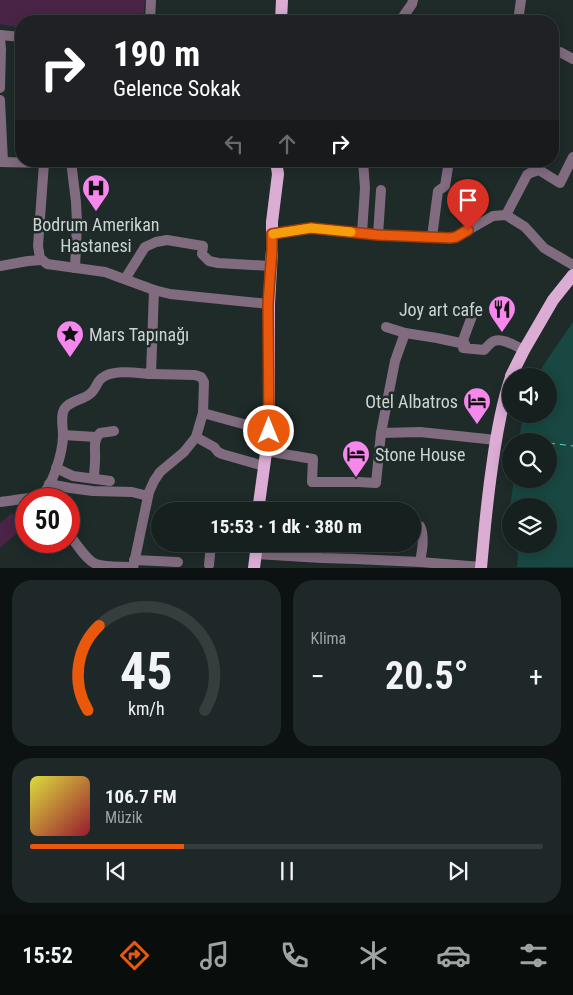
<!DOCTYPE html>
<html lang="tr">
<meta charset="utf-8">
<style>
body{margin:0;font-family:"Roboto Condensed",sans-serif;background:#1f2828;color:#f1f3f6;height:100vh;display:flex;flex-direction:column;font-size:19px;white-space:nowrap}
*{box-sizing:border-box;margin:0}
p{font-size:16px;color:#9ea3a4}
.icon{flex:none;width:28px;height:28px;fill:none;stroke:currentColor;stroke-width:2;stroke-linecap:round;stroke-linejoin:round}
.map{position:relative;height:568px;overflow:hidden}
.details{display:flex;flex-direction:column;gap:12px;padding:12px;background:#0c1211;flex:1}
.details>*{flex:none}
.top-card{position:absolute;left:15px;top:15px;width:544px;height:152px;border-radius:20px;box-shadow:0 2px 12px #0003,0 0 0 1px #353e3d;background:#202124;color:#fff;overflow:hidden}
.controls{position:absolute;left:502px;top:368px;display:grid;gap:10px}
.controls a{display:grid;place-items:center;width:55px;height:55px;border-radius:50%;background:#16201f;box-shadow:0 2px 12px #0003,0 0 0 1px #353e3d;font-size:25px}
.speed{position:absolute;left:15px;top:488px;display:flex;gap:10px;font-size:25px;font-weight:700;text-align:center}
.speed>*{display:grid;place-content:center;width:65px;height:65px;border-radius:50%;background:#16201f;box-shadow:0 2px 12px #0003,0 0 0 1px #353e3d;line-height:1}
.speed .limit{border:8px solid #d22;background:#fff;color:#111}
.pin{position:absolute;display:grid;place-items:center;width:42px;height:42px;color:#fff;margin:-51px -21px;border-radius:50% 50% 50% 0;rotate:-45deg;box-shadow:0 0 5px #0007}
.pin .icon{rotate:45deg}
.me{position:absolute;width:55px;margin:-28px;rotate:0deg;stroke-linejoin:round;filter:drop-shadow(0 0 4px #0008)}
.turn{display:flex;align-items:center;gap:18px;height:105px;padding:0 15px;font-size:22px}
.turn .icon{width:65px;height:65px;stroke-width:2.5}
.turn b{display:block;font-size:35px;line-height:42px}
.lanes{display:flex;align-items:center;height:48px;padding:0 15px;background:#0003;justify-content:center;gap:25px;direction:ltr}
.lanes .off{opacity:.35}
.big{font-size:38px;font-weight:700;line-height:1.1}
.details .widget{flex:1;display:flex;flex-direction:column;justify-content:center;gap:8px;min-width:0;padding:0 18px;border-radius:20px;background:#1f2828}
.details .dial{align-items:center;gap:0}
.dial svg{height:130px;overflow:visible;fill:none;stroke:#353e3d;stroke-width:7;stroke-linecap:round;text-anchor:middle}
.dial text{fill:#f1f3f6;stroke:none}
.song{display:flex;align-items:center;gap:15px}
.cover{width:60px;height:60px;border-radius:8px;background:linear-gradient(135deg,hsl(60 70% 55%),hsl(350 70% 35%))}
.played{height:5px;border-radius:2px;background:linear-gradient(90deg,#ea580c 30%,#353e3d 30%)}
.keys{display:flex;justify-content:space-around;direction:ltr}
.heat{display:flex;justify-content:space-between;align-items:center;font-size:28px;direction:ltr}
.details .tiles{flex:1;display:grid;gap:12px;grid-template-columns:1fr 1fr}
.widget:last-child{grid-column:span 2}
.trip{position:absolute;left:151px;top:502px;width:270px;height:50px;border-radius:25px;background:#16201f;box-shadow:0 2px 12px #0003,0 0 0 1px #353e3d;font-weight:700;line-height:50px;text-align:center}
.tabs{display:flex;height:80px;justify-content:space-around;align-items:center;background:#090d0c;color:#9ea3a4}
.tabs .icon{width:35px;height:35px}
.tabs .active{color:#ea580c}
.tabs b{font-size:22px;color:#f1f3f6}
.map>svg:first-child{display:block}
</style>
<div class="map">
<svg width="573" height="568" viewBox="0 0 573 568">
<rect width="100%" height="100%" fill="#1e2b29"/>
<g fill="#492446">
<polygon points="0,0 145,0 143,21 21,21 21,28 0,24"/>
<polygon points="12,513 24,527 0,548 0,523"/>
</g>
<path fill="#184841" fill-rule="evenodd" d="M 573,322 L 573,567 L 517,567 L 518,554 L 506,536 L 514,479 L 549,479 L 549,441 L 519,441 L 523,414 L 549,414 L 549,376 L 536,376 ZM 549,506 L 549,544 L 511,544 L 511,506 Z"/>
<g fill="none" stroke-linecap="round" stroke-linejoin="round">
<g stroke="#54d7c4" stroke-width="1" stroke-dasharray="6 5" stroke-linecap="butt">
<polyline points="520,440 533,441"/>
<polyline points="549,443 573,446"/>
</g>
<g stroke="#816b7e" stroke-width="10">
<polyline points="150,21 151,0"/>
<polyline points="400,21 412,4 413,0"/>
<polyline points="518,21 521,0"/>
<polyline points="0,35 21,37"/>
<polyline points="0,38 1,49 0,88"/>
<polyline points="552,53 560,52 573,59"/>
<polyline points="0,100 3,162"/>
<polyline points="71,161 76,202 77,223 75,268"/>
<polyline points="118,161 120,161"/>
<polyline points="0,162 44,163"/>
<polyline points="506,215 527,175 530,173 539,170 560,183 573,157"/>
<polyline points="362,233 365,188 363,161"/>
<polyline points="272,234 311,228 379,235 450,238 456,237 493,216 506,215 525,227 544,248 573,265"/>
<polyline points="378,235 381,190"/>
<polyline points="432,237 438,191 445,186 449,161"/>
<polyline points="0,266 28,261 42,260"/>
<polyline points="125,279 145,247 156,242 167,240 203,246 202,254 209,261 218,263 271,266"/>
<polyline points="154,290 170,294 269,304"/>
<path d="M 405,333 L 437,338 L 465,344 L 463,348 L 484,350 C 487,347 491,342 494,341 C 504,338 515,346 524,350"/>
<polyline points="462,343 472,316"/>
<polyline points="203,413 269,431"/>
<polyline points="381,433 420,432 496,440"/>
<polyline points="63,435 96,437"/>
<polyline points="196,437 214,447 218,452 222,454 264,466"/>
<polyline points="266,451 313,459 312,482 358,482 376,483 381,433 395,361 405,333 386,327"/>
<polyline points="56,468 73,476 110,481"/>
<path d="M 94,478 C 94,472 95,466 95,461 C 96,450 92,442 100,433 L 114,431"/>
<polyline points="49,484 70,488 93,491 132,492 148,496"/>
<path d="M 0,502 C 10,501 20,499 30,498 C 33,498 36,498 38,497 C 53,490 63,450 63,435 C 63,426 60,415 65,408 C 71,400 84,400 91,393 C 96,389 97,381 102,378 C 113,369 137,373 151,374 L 154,290 L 105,272 L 47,264 L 40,258 L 38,246 L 44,163 L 55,161"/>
<path d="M 69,534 C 76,543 86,560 96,564 C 107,568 121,566 133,567"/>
<polyline points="256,554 322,558 355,559 420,562 481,567"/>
<polyline points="134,560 178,562"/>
<path d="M 420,562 C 422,551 425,536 420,526"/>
<polyline points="209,565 211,544"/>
<polyline points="133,568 149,492 154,481 160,472 184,452 196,437 203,413 204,382 201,377 195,375 151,374"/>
</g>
<g stroke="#dbadd5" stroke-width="12">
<polyline points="281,21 282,0"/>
<polyline points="511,376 524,350 553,300 573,275"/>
<polyline points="258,511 269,431 269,304 272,250 272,222 278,174 276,161"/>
<polyline points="254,568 257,544"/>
<path d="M 481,568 C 484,534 487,501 492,467 C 496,437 501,406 511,377"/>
</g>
</g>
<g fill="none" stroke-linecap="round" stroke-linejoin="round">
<g stroke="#983908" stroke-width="12">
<polyline id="route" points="269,431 268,304 272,250 272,234 311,228 378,235 450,238 456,237 468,230"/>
</g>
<use href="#route" stroke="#ea580c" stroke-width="9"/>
<polyline stroke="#f59e0b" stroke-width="9" points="273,234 311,228 351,232"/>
</g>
<defs>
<g id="hospital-pin" transform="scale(1.4375)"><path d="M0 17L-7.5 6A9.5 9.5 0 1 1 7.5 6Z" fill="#f688ed" stroke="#1e2b29"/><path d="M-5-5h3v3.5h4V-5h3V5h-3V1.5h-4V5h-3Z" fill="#111"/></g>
<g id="restaurant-pin" transform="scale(1.4375)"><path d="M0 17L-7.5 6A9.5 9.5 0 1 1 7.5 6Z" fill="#f688ed" stroke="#1e2b29"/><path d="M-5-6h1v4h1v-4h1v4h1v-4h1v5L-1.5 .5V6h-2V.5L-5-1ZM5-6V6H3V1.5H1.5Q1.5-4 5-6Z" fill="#111"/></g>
<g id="sight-pin" transform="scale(1.4375)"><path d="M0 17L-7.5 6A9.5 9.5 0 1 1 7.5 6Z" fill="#f688ed" stroke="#1e2b29"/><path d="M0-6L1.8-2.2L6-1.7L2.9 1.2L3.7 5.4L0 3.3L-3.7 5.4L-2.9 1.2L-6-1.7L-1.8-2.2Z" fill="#111"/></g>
<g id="hotel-pin" transform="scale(1.4375)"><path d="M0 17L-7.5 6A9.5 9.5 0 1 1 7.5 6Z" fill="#f688ed" stroke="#1e2b29"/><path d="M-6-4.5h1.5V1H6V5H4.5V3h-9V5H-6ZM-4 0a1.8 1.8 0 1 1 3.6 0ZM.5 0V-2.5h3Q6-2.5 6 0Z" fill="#111"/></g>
</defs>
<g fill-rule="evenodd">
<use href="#hospital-pin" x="96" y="188"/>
<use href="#restaurant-pin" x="502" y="309"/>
<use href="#sight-pin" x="70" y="334"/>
<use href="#hotel-pin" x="477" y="401"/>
<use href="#hotel-pin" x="356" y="454"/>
</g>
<g text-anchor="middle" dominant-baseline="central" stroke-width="5" stroke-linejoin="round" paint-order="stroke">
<g font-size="18" fill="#ccd4d2" stroke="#1e2b29" text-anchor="end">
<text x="96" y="224" text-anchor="middle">Bodrum Amerikan<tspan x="96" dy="21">Hastanesi</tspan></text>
<text x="483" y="309">Joy art cafe</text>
<text x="89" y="334" text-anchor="start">Mars Tapınağı</text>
<text x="458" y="401">Otel Albatros</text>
<text x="375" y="454" text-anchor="start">Stone House</text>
</g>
</g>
</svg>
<div class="controls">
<a><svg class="icon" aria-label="sound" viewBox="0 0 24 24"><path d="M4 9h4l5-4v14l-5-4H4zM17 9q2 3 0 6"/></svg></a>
<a><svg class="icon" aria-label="search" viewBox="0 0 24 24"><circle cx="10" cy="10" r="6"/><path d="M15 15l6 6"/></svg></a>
<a><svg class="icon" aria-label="layers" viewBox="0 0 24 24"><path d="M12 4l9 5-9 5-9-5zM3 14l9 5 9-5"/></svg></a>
</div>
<div class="speed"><div class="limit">50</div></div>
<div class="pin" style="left:468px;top:230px;background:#d93025"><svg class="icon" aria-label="arrive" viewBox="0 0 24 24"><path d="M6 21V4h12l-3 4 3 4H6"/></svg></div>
<svg class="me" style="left:269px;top:431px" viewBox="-20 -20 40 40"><circle r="17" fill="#ea580c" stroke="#fff" stroke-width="3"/><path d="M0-11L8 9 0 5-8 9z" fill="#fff"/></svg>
<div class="trip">15:53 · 1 dk · 380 m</div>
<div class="top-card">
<div class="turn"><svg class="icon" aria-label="right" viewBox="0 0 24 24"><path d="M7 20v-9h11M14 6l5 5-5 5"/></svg><div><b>190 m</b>Gelence Sokak</div></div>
<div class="lanes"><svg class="icon off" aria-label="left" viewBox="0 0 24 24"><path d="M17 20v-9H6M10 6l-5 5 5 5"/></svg><svg class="icon off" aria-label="ahead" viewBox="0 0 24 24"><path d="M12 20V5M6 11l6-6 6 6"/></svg><svg class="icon" aria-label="right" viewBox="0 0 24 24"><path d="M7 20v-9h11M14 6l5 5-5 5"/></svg></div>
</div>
</div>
<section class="details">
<div class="tiles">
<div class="widget dial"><svg viewBox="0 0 100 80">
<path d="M14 69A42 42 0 1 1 86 69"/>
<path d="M14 69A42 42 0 0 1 21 17" stroke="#ea580c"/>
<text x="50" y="56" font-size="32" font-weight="700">45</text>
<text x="50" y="72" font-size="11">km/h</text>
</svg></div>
<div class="widget"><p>Klima</p>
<div class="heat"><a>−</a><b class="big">20.5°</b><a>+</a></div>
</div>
<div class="widget">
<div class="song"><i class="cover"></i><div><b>106.7 FM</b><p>Müzik</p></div></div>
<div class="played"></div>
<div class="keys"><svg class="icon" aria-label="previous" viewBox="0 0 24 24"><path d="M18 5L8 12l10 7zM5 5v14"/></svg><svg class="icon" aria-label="pause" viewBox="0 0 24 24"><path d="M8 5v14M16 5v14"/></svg><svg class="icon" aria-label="next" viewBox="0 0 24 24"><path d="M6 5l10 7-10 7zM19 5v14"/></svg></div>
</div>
</div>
</section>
<nav class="tabs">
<b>15:52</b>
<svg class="icon active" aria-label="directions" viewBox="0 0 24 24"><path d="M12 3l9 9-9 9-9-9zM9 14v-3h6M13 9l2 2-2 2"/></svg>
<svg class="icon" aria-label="music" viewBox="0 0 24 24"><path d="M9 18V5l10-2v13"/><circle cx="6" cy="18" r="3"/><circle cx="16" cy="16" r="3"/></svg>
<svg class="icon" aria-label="phone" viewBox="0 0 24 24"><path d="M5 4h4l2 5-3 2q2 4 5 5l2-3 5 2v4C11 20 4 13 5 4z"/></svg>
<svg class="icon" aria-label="climate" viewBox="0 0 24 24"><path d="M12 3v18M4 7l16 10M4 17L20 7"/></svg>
<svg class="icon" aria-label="car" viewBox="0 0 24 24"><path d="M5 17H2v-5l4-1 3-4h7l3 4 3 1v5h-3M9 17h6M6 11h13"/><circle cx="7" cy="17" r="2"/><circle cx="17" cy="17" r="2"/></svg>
<svg class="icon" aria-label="filters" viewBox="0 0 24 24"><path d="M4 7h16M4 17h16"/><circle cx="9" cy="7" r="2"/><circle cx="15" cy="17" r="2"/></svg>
</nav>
